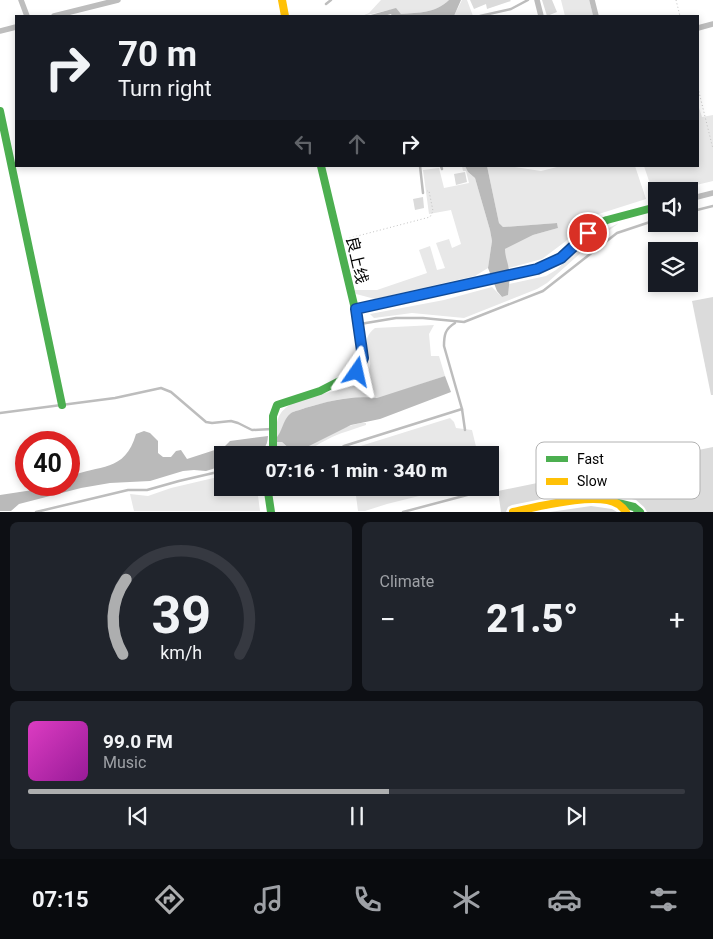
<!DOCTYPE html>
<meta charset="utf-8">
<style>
body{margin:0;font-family:Roboto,"Noto Sans SC",sans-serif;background:#20242c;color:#f1f3f6;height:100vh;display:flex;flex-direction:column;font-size:19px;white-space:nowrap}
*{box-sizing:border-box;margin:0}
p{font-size:16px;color:#9ea1a6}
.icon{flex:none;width:28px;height:28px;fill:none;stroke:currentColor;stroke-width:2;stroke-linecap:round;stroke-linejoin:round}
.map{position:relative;height:512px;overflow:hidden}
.details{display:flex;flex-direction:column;gap:10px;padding:10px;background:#0d0f14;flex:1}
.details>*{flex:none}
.top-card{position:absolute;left:15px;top:15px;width:684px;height:152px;border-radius:0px;box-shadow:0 2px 8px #0003;background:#171b24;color:#f1f3f6;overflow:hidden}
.fabs{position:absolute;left:648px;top:182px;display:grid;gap:10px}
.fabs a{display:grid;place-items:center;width:50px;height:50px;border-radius:0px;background:#171b24;box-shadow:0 2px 8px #0003;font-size:25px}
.speed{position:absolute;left:15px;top:431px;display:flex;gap:10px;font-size:25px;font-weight:700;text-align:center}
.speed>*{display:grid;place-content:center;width:65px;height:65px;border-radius:50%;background:#171b24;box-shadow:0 2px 8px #0003;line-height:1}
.speed .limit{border:8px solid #d22;background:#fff;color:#111}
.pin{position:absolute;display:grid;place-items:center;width:42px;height:42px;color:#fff;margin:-21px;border:2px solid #fff;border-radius:50%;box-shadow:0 1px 5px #0007}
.me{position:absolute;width:55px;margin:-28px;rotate:11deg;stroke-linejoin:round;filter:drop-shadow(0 0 4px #0008)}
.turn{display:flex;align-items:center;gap:18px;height:105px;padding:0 20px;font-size:22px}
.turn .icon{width:65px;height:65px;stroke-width:2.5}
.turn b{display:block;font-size:35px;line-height:42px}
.lanes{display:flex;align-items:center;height:48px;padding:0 20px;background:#0003;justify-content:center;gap:25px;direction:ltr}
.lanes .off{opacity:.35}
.big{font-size:38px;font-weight:800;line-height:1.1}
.details .card{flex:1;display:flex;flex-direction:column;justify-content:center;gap:8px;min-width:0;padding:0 18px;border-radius:8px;background:#20242c}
.details .dial{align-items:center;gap:0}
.dial svg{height:130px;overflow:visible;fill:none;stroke:#363941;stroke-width:7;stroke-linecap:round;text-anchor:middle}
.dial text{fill:#f1f3f6;stroke:none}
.song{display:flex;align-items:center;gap:15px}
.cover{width:60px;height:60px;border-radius:8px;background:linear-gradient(135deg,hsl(310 70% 55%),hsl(300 70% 35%))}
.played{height:5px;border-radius:2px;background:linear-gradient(90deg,#adaeaf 55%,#363941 55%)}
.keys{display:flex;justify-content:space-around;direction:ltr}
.heat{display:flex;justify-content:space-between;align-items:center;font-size:28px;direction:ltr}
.details .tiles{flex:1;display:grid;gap:10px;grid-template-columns:1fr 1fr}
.card:last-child{grid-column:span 2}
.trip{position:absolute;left:214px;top:446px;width:285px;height:50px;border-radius:0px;background:#171b24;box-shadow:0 2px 8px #0003;font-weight:800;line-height:50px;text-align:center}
.menu{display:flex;height:80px;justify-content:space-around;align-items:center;background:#090b0e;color:#9ea1a6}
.menu .icon{width:35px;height:35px}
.menu .active{color:#adaeaf}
.menu b{font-size:22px;color:#f1f3f6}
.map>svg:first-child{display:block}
</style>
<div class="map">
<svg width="713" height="512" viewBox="0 0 713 512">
<rect width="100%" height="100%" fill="#fff"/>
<g fill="#e8e8e8">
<path d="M 381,0 L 449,0 C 434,14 420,12 401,14 L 394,9 L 362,16 L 369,13 Z"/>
<polygon points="462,0 467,0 473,16 454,16"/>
<polygon points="561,0 589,0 593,15 565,16"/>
<polygon points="698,105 702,117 713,115 713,181 671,191 656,191 656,195 654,196 644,166 698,166"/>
<polygon points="462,166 465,166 468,172 475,178 490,230 492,241 488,268 475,276 375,299 356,294 354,290 377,290 427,273 419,250 430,246 437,270 445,268 436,243 449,239 452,248 461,244 451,210 429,214 423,170 439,168 444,188 469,183 466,171 463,171"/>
<polygon points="487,166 508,166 541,171 561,166 635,166 646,199 583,219 566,241 542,259 509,268 505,260 505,249 533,235 558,228 557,223 503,227 499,223"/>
<polygon points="619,223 593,242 547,283 537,289 464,318 412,313 374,318 370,314 444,300 492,287 502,297 508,295 509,284 546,276 556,270 594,235"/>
<path d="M 434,325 L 429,334 L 431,356 L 439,356 L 445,376 L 377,399 C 352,395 329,401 305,408 C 301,410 294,411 291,413 C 282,420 284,432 275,439 C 276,431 276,423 279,416 C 293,390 346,397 366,377 C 368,372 371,367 370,361 C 369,347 361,339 375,328 Z"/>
<polygon points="450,418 454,422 456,428 472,430 478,455 352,455 351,449"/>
<path d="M 361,423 L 366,423 L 366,425 C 355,429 343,432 332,437 C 308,449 306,455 276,455 L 276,442 L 282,442 L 292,451 L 299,451 C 319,440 339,427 361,423 Z"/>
<polygon points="222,476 222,488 257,488 260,511 134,511 130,494 148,496 171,488"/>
<polygon points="355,488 451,488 387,504 365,511 358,511"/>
</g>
<g fill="#bababa">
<path d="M 449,0 L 461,0 L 454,16 L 392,16 L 391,14 L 384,16 L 367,16 L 396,8 L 401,14 C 420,12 434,14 449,0 Z"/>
<path d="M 465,166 L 487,166 L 499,223 L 503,227 L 557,223 L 558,228 L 533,235 L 505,249 C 505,257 508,262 509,270 C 510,278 509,287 508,295 L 502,297 L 497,291 L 488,268 L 492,241 L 490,230 L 475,178 L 468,172 Z"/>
<path d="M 445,376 L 451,392 L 380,419 L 351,425 L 299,451 L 292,451 L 282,442 L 276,442 L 275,439 C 283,432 282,420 291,413 C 294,411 301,410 305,408 C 329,401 352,395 377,398 Z"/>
<path d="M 144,431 L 150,433 L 158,441 L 158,453 L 163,457 L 171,457 L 176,451 L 181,450 L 187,459 L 224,447 L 230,441 L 268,436 C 267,461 241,455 222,455 L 222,466 L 206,471 L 194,470 L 183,471 L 150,481 L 110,483 L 81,488 L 19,504 L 11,511 L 0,511 L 0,495 L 46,488 L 52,485 L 69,485 L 69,477 C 99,464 125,473 136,434 Z"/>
</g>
<g fill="#dbdbdb">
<polygon points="470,0 510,0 511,1 487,9 486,4 474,9"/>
<polygon points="542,0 552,0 557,12 547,16"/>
<polygon points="465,172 467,182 456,185 454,174"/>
<polygon points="423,197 424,208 415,210 413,199"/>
<polygon points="713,297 713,395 711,395 692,301"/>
<polygon points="713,447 713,512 647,512 644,507 636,500 604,493 591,493 562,495 512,505 508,507 506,512 501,512 498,491"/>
<polygon points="591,506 612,509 617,512 550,512"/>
</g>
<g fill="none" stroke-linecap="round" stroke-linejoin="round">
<g stroke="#c2c2c2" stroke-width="1" stroke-dasharray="1 2.5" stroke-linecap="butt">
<polyline points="676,0 680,16"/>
<polyline points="698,88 713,149"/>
<polyline points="346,239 430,217 433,211 429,191 427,191"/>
</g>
<g stroke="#bdbdbd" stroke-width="2.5">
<polyline points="326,4 331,0"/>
<polyline points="480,16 511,9 528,0"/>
<polyline points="420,166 423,193"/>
<polyline points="441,166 442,169"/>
<polyline points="689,212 713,206"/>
<path d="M 455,323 C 445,329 444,335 444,346 L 462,409 L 465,430"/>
<polyline points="360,324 396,318 423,318 464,322 543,291 617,233 656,220"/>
<polyline points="0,413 115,398 161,388 171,392 206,422 212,423 231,421 238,423 252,430 272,429"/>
<polyline points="329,455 344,446 360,441 462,409"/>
<polyline points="277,489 279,488"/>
<polyline points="36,512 128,490 147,490 179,481 222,471"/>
<polyline points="403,512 486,490"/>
</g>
<g stroke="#bdbdbd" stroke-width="5.5">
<polyline points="21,0 27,16"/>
<polyline points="537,0 541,16"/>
<polyline points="592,0 596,16"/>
<polyline points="54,16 118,0"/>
<polyline points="698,28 713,24"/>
<polyline points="0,31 16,27"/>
<polyline points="689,199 713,193"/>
</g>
<g stroke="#4caf50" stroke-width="8">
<polyline points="0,111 62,405"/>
<polyline points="355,309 537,269 561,258 596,225 607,220 656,207"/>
<polyline points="273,455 273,416 277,405 320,391 357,372 363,358 355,309 321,166"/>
<polyline points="269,488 268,492 271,512"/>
<polyline points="618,503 634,507 640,512"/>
</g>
<g stroke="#ffc107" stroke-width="8">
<polyline points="282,0 285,16"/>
<path d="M 513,512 C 537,507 597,491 618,504 C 621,506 624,509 626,512"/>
</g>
</g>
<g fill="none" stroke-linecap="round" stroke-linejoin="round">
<g stroke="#114b97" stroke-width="12">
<polyline id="route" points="357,372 363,358 356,309 537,269 561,258 588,233"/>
</g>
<use href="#route" stroke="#1a73e8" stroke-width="9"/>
</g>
<g text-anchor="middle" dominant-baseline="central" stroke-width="4" stroke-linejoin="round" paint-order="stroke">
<g font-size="16" fill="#000" stroke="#fff">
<text transform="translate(357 260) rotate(77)">良上线</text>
</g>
</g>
<rect x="536" y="442" width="164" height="57" rx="8" fill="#fff" stroke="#b2b2b2" stroke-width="1"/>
<rect x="546" y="456" width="22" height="6" fill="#4caf50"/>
<rect x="546" y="478" width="22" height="7" fill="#ffc107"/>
<g font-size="14" fill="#000">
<text x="577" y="464">Fast</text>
<text x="577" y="486">Slow</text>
</g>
</svg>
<div class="fabs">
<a><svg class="icon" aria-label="sound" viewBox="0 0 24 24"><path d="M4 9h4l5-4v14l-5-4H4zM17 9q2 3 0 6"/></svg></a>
<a><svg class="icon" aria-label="layers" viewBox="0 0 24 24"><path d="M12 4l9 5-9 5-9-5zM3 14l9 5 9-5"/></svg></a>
</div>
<div class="speed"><div class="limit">40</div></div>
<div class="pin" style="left:588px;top:233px;background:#d93025"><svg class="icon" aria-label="arrive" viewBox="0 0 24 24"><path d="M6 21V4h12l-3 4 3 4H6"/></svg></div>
<svg class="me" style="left:357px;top:372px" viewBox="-20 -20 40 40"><path d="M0-17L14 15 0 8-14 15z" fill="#1a73e8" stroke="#fff" stroke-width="4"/></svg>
<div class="trip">07:16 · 1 min · 340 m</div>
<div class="top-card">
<div class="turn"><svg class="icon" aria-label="right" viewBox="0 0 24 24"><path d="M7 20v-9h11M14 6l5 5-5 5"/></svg><div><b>70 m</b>Turn right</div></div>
<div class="lanes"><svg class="icon off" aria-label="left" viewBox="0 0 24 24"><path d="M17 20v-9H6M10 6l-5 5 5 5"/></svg><svg class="icon off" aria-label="ahead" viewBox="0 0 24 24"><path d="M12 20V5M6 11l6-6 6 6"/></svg><svg class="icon" aria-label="right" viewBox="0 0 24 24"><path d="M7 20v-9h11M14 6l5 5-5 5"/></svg></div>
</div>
</div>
<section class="details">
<div class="tiles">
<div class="card dial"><svg viewBox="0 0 100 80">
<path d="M14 69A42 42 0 1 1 86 69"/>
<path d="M14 69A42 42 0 0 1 16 23" stroke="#adaeaf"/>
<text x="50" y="56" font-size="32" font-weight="700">39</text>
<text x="50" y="72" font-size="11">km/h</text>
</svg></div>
<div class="card"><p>Climate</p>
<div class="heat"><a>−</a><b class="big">21.5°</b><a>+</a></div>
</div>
<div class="card">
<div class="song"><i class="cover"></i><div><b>99.0 FM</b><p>Music</p></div></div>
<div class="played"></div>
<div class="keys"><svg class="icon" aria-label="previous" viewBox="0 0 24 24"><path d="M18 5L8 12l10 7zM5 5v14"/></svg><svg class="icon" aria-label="pause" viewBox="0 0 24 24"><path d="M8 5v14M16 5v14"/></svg><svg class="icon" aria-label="next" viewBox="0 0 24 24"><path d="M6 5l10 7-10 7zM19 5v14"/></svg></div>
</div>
</div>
</section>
<nav class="menu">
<b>07:15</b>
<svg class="icon active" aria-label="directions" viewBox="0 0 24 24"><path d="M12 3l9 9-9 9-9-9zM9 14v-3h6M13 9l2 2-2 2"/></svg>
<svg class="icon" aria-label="music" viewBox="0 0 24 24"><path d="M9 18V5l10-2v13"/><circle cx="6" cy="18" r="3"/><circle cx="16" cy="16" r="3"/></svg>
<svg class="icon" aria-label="phone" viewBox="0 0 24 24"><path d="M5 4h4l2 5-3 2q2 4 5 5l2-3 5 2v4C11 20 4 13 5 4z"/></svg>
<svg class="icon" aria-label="climate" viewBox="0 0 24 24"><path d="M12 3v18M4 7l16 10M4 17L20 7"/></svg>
<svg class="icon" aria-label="car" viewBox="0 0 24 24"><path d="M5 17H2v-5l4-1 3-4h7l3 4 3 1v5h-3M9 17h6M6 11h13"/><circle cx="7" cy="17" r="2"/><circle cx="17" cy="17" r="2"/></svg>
<svg class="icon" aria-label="filters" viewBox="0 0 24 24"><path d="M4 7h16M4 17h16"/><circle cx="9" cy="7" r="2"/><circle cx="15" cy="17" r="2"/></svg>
</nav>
